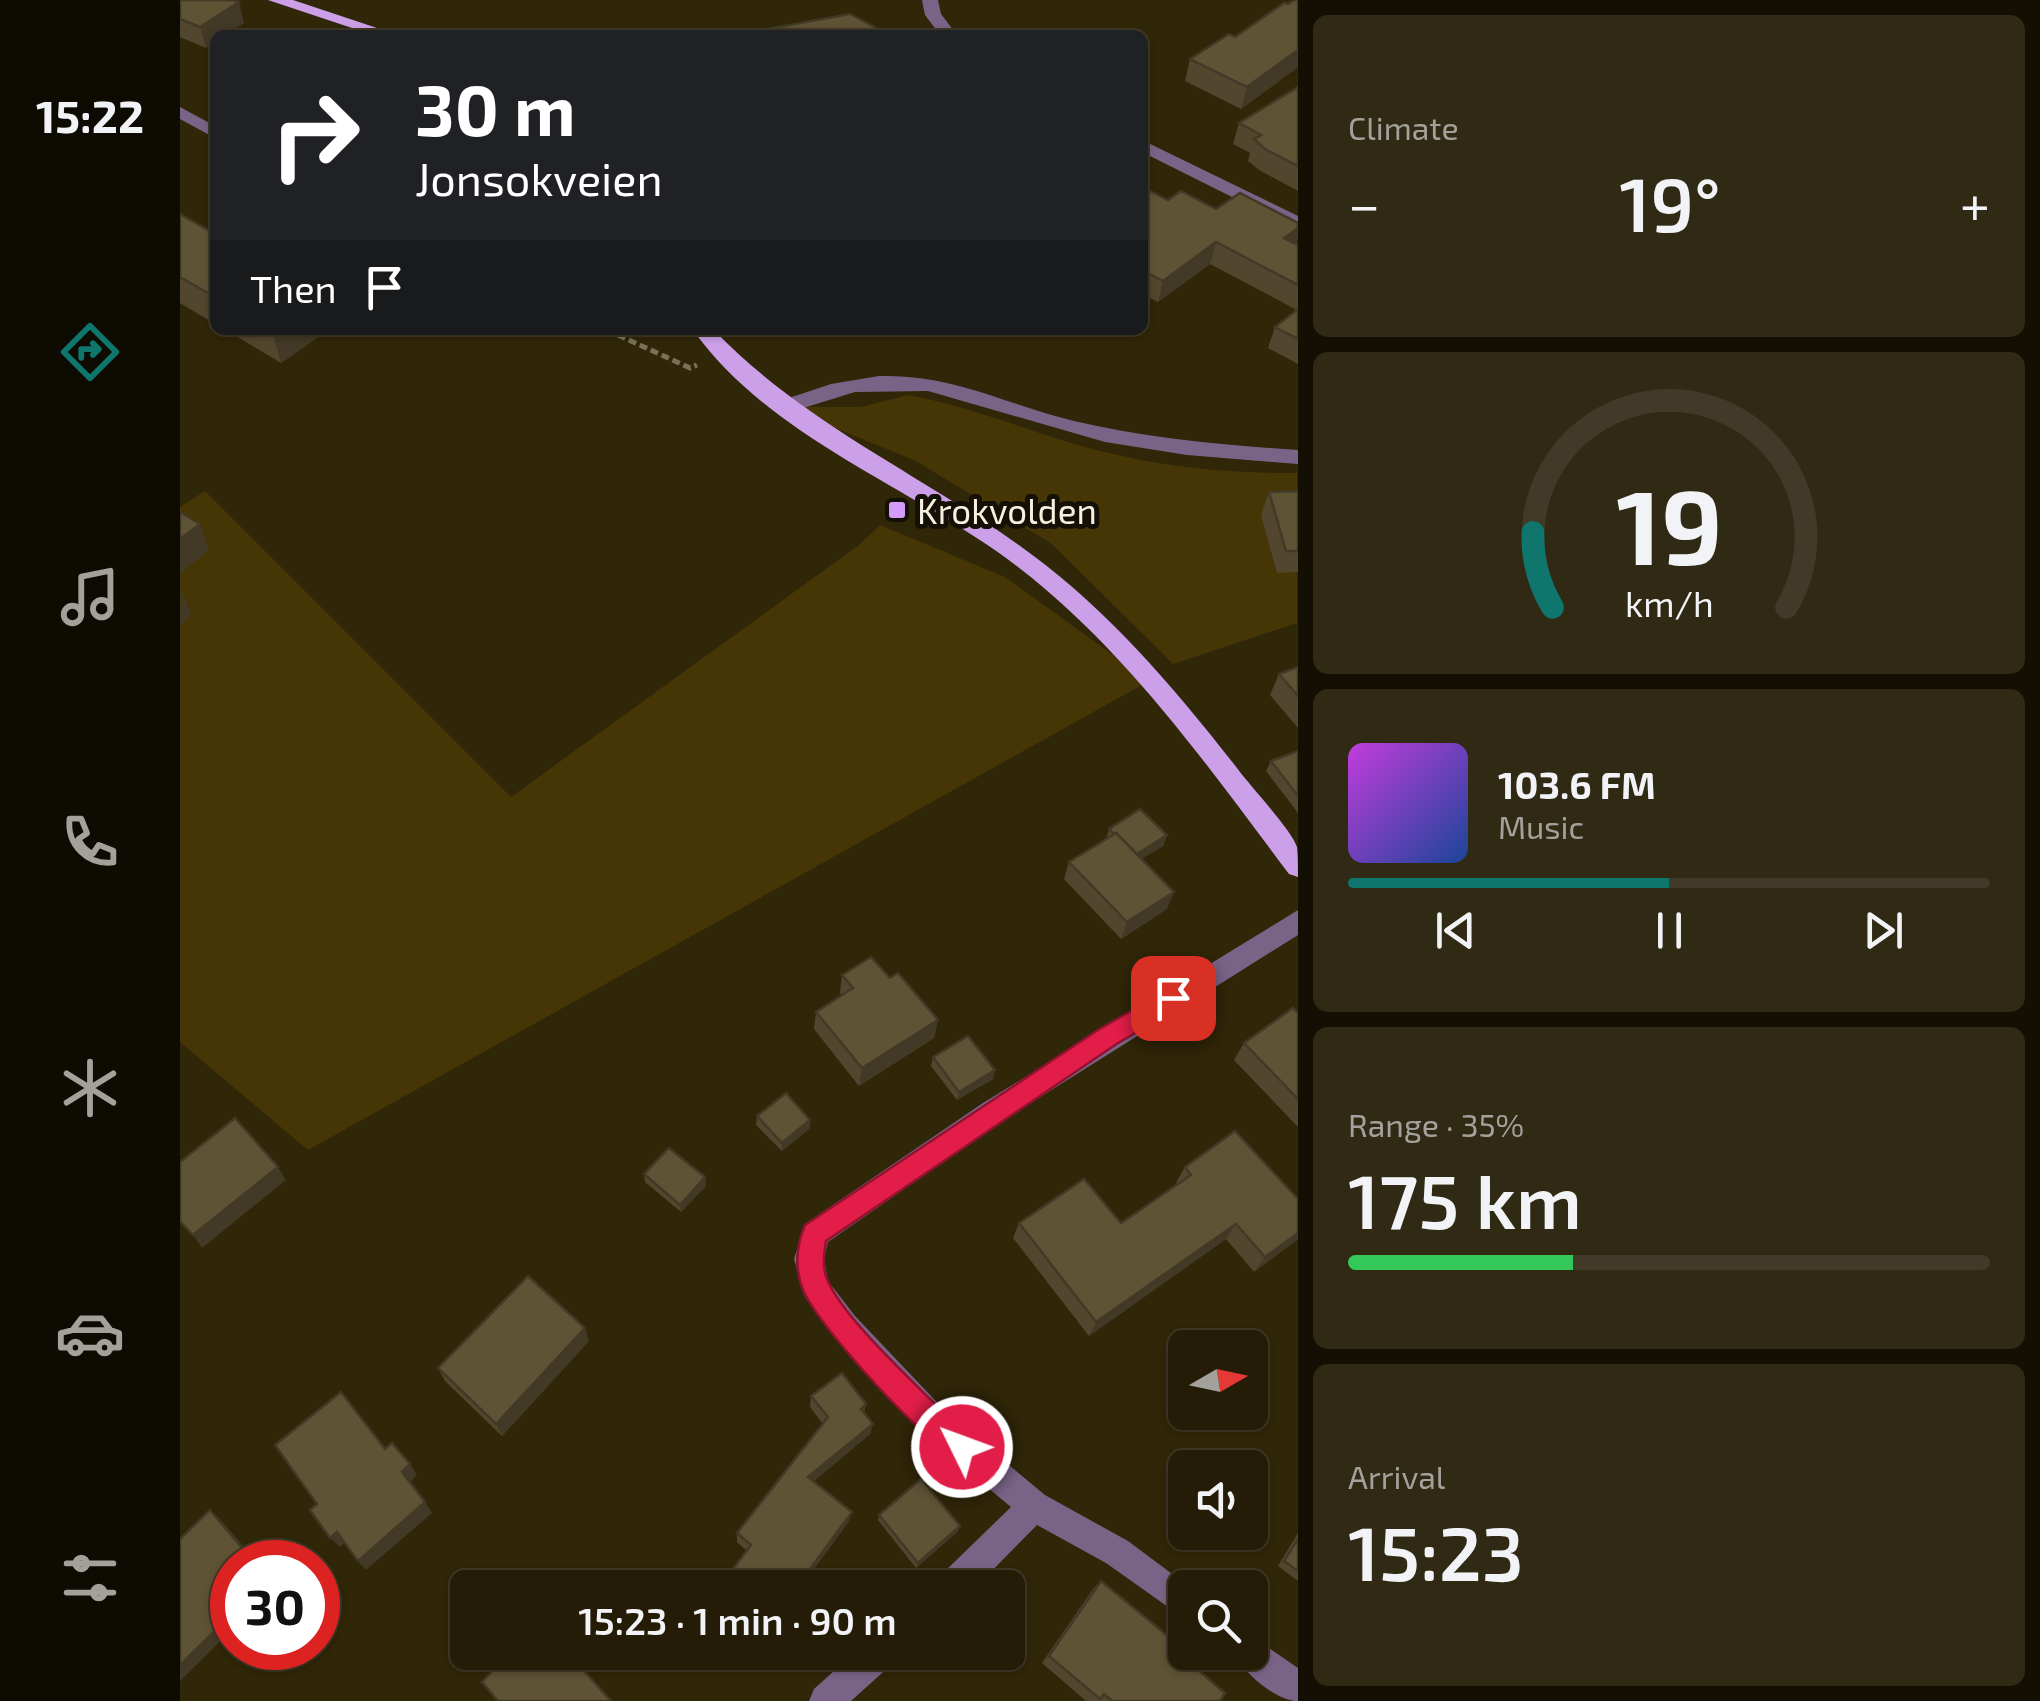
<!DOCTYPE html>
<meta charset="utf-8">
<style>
body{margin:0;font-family:"Exo 2",sans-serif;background:#302914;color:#f1f3f6;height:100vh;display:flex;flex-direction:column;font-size:38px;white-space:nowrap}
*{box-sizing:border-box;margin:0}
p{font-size:32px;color:#a3a19b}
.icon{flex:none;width:55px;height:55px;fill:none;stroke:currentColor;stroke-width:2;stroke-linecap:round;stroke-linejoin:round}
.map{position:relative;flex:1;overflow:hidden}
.sheet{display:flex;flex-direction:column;gap:15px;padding:15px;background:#140f03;width:742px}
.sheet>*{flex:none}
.guide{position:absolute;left:30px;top:30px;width:938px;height:305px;border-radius:15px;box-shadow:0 2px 8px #0004,0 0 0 2px #413a28;background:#202124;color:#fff;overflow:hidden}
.needle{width:65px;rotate:81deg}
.buttons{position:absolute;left:988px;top:1330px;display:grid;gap:20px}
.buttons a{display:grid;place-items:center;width:100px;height:100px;border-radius:15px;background:#241c06;box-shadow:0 2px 8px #0004,0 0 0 2px #413a28;font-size:50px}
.speed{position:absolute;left:30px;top:1540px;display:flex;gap:20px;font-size:50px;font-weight:700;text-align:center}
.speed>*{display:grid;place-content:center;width:130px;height:130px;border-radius:50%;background:#241c06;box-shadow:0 2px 8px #0004,0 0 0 2px #413a28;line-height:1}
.speed .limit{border:15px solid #d22;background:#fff;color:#111}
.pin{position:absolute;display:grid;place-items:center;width:85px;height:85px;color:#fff;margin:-42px;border-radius:20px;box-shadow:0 5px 15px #0006}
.me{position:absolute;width:110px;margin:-55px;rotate:312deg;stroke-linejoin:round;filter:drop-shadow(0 0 8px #0008)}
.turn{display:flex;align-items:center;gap:35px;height:210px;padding:0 40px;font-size:45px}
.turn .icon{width:130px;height:130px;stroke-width:2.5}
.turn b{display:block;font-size:70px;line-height:85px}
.then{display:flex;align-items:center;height:95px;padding:0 40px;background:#0003;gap:20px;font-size:38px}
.big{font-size:75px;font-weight:600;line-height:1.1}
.sheet .tile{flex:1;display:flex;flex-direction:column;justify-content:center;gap:15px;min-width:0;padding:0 35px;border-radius:15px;background:#302914}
.sheet .dial{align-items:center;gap:0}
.dial svg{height:260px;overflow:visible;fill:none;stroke:#413a28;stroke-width:7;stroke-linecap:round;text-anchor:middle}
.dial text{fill:#f1f3f6;stroke:none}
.song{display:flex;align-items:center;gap:30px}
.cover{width:120px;height:120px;border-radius:15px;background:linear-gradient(135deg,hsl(290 70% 55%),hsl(220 70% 35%))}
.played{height:10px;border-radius:5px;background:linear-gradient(90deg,#0f766e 50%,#413a28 50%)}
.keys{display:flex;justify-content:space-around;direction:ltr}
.heat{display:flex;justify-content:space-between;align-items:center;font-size:55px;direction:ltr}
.charge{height:15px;border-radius:8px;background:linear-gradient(90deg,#34c759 35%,#413a28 0)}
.trip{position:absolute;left:270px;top:1570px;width:575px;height:100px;border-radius:15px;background:#241c06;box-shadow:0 2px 8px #0004,0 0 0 2px #413a28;font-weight:600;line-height:100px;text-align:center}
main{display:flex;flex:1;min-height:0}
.tab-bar{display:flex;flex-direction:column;width:180px;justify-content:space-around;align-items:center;background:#0e0b02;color:#a3a19b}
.tab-bar .icon{width:70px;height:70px}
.tab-bar .active{color:#0f766e}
.tab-bar b{font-size:45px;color:#f1f3f6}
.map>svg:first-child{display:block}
</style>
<main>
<nav class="tab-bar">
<b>15:22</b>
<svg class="icon active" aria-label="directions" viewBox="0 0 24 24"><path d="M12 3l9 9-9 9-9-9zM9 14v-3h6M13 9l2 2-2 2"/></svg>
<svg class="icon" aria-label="music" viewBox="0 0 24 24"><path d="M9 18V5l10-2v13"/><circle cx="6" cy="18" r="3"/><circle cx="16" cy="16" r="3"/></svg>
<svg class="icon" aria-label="phone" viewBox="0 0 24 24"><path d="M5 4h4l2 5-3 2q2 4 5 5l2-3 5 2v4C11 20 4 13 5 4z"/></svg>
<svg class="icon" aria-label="climate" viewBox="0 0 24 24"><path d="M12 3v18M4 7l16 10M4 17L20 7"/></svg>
<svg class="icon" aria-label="car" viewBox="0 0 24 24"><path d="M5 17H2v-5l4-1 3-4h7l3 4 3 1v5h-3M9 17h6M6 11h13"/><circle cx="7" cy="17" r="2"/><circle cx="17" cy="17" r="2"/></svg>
<svg class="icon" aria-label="filters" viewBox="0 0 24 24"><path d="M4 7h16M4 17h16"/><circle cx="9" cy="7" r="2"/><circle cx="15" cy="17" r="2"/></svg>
</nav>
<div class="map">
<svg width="1118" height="1701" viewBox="0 0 1118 1701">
<rect width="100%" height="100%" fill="#302608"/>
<g fill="#463605">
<path d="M 728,395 C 802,408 869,441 942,456 C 1000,469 1058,473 1117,473 L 1117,623 L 993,664 L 872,544 L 736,461 L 604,407 L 681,407 Z"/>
<polygon points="25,491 331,797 679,545 700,525 825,577 969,681 128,1150 0,1042 0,507"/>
</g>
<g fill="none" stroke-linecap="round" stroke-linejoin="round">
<polyline stroke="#7a7258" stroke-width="5" stroke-dasharray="8 4" stroke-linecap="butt" points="427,330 510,368 517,365"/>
<g fill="#796487" fill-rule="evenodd">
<polygon points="742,0 758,0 761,14 777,35 760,35 745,15"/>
<polygon points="0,107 35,126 35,138 0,119"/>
<polygon points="962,140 1118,216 1118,230 962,152"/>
<path d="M 699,376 C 774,374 824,404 894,421 C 967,438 1043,445 1118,450 L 1118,464 L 1007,455 L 925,442 L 748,391 L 675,392 L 604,414 L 594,407 L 597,402 L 651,384 Z"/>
<polygon points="1118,910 1118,935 822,1121 648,1242 644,1259 648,1281 675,1316 770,1416 865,1495 948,1541 1011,1588 1005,1588 1005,1619 926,1563 857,1525 795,1588 756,1588 760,1576 831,1507 748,1438 653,1336 625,1297 614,1259 625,1224 803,1103"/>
<path d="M 1070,1635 L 1118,1668 L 1118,1701 C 1096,1701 1062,1672 1054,1652 L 1070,1652 Z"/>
<polygon points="675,1652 716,1652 712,1664 671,1701 629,1701 634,1689"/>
</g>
<g fill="#cca0e9" fill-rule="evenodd">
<polygon points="88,0 113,0 218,35 193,35"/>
<path d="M 513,330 L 534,330 C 626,426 746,476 851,554 C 931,613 996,690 1057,768 C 1070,786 1111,829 1117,847 C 1118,855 1118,869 1118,877 L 1109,874 C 1027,765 947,651 838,567 C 734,487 592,440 513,330 Z"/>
</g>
</g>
<g fill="#52472e">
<polygon points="0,0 64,23 35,35 35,42 26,48 0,37"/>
<polygon points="1118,0 1118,67 1061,109 1005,81 1010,59 1055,37"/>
<polygon points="1118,87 1118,191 1079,170 1068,161 1070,153 1053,144 1059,123"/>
<polygon points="962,187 988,200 1118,223 1118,239 1116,244 1118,245 1118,364 1088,348 1095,327 1114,312 1115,309 1030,264 978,302 962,294"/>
<polygon points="0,214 35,234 35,324 0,303"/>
<polygon points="46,330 148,330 101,363"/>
<polygon points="1118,491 1118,572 1097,573 1081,515 1089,492"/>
<polygon points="1118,667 1118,728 1090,695 1099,674"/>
<polygon points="1118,751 1118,813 1086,771 1091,761"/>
<polygon points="929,829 987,835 983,846 961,859 987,909 941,939 884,879 889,862 926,840"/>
<polygon points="662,975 710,978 758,1020 754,1038 679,1086 634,1029 636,1012 662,995 660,993"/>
<polygon points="1118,1013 1118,1127 1054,1060 1064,1043"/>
<polygon points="753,1057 813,1079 777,1100 751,1066"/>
<polygon points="577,1116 630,1120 630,1128 602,1151 576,1125"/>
<polygon points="1005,1167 1118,1199 1118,1239 1074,1272 1046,1239 909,1336 833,1238 839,1223 941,1223 997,1184 996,1183"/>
<polygon points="464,1174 525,1177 526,1186 501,1212 465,1182"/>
<polygon points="409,1341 322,1436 265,1381 258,1368"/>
<polygon points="631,1396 686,1404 684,1413 693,1424 690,1434 634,1481 669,1521 620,1588 557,1588 551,1582 550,1573 567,1551 557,1542 557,1533 643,1424 630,1407"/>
<polygon points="699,1515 778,1531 736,1568 698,1520"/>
<polygon points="1118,1533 1118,1581 1098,1566"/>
<polygon points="921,1581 991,1647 1040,1701 906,1701 862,1663 913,1589"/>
</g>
<g fill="#423a26">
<polygon points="59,2 64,23 46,35 35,35 35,42 26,48 20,27"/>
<polygon points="1118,50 1118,67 1061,109 1067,87"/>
<polygon points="1118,228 1118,239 1115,247 1104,238"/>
<polygon points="1036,242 1030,264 978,302 983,281"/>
<polygon points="92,330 148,330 101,363"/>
<polygon points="20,524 29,550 0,574 0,539"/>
<polygon points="1,588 11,614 1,627 0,624"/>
<polygon points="987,835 983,846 951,865 955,855"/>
<polygon points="994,892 987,909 941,939 947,922"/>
<polygon points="758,1020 754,1038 679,1086 682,1068"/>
<polygon points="815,1070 813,1079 777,1100 779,1092"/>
<polygon points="630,1120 630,1128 602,1151 602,1143"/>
<polygon points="98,1167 106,1180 22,1248 13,1235"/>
<polygon points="525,1177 526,1186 501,1212 500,1205"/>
<polygon points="1056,1224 1046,1239 909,1336 916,1322"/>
<polygon points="1118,1233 1118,1239 1074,1272 1085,1257"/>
<polygon points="405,1328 409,1341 322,1436 316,1424"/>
<polygon points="693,1424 690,1434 627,1487 628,1477"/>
<polygon points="230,1464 237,1475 229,1483 222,1472"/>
<polygon points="245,1502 252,1513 186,1570 178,1561"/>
<polygon points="30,1510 40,1519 77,1562 74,1562"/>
<polygon points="672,1512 669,1521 620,1588 616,1588"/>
<polygon points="780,1526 778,1531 736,1568 738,1563"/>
<polygon points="157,1532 166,1541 160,1547 150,1538"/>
<polygon points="52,1614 52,1630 0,1681 0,1665"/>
</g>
<g fill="#5f5336" stroke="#423a26" stroke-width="2.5">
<polygon points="0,0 52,0 59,2 20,27 0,19"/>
<polygon points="1114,0 1118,0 1118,50 1067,87 1010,59 1049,34 1055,37 1104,3 1108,4"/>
<polygon points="670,14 710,35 555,35"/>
<polygon points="1118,87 1118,166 1085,149 1074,139 1081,135 1059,123"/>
<polygon points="962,187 988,200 1001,191 1036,209 1060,193 1118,223 1118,228 1104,238 1118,245 1118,285 1036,242 983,281 962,270"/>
<polygon points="0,214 35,234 35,297 0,277"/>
<polygon points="1118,309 1118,339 1095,327"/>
<polygon points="1118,491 1118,551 1106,551 1089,492"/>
<polygon points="0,512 20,524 0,539"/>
<polygon points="1118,667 1118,696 1099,674"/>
<polygon points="1118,751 1118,796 1091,761"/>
<polygon points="960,809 987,835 957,854 936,833 934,834 929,829"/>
<polygon points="936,833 994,892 947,922 889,862"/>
<polygon points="691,957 710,978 718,973 758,1020 682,1068 636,1012 673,988 662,975"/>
<polygon points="1113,1008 1118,1013 1118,1099 1064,1043"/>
<polygon points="788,1036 815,1070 779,1092 753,1057"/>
<polygon points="606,1093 630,1120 602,1143 577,1116"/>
<polygon points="55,1118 98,1167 13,1235 0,1221 0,1162"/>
<polygon points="1055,1131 1118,1199 1118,1233 1085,1257 1056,1224 916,1322 839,1223 904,1179 941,1223 1011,1175 1005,1167"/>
<polygon points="489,1148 525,1177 500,1205 464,1174"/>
<polygon points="348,1276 405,1328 316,1424 258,1368"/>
<polygon points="662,1373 686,1404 681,1409 693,1424 628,1477 672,1512 616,1588 566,1588 550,1573 571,1545 557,1533 648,1417 631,1396"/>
<polygon points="161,1392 205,1449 212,1443 230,1464 222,1472 245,1502 178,1561 157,1532 150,1538 130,1510 137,1504 95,1445"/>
<polygon points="741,1479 780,1526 738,1563 699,1515"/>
<polygon points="30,1510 74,1562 52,1562 52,1596 51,1598 52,1614 0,1665 0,1539"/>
<polygon points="1118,1539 1118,1571 1104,1561"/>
<polygon points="921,1581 994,1641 991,1647 1045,1693 1040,1701 932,1701 924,1694 920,1699 869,1656"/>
<polygon points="330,1652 387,1652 431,1701 318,1701 302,1682"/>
</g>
<path fill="#e11d48" stroke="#92132f" stroke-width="2.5" d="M 993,987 L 1002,990 L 1005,998 L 1002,1005 L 935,1045 L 646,1241 C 644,1255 642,1266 647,1279 C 662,1317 735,1383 765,1414 C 776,1425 790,1432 797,1447 L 793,1457 L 782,1461 C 747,1446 641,1329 624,1292 C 614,1270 616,1247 625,1225 L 918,1030 Z"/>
<rect fill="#d59bfb" stroke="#141005" stroke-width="4" x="707" y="500" width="20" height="20" rx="5"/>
<g text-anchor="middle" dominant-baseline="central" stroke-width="10" stroke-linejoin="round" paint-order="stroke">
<g font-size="35" fill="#f7f0df" stroke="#141005" text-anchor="start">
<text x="737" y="510">Krokvolden</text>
</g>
</g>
</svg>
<div class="buttons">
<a><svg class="needle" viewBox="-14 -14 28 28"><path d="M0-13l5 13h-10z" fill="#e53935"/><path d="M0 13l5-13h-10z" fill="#a3a19b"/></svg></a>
<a><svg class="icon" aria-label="sound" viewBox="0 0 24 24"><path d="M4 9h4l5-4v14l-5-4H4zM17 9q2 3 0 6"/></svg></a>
<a><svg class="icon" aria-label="search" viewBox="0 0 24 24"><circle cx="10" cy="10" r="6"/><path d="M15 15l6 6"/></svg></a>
</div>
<div class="speed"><div class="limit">30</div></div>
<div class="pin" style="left:993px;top:998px;background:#d93025"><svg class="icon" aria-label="arrive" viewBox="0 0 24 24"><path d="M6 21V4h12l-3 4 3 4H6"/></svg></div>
<svg class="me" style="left:782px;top:1447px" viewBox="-20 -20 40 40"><circle r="17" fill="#e11d48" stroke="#fff" stroke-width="3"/><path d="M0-11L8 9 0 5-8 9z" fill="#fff"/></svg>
<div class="trip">15:23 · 1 min · 90 m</div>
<div class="guide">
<div class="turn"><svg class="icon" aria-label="right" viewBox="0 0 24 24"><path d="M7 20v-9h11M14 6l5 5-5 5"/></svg><div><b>30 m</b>Jonsokveien</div></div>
<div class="then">Then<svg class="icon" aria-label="arrive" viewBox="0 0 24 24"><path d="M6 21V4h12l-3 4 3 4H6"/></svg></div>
</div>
</div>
<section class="sheet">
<div class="tile"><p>Climate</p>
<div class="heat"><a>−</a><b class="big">19°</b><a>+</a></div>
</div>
<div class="tile dial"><svg viewBox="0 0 100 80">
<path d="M14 69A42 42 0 1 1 86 69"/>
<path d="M14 69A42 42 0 0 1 8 46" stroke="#0f766e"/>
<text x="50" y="56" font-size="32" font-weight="700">19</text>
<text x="50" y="72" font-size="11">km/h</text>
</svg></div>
<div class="tile">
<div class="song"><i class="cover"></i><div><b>103.6 FM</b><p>Music</p></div></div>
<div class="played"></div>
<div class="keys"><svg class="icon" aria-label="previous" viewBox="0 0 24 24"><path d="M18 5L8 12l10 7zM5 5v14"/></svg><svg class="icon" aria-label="pause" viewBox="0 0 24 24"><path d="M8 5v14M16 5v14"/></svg><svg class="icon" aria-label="next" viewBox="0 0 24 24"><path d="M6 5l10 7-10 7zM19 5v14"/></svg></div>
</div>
<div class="tile"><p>Range · 35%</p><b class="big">175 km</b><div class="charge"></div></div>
<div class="tile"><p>Arrival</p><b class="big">15:23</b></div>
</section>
</main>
